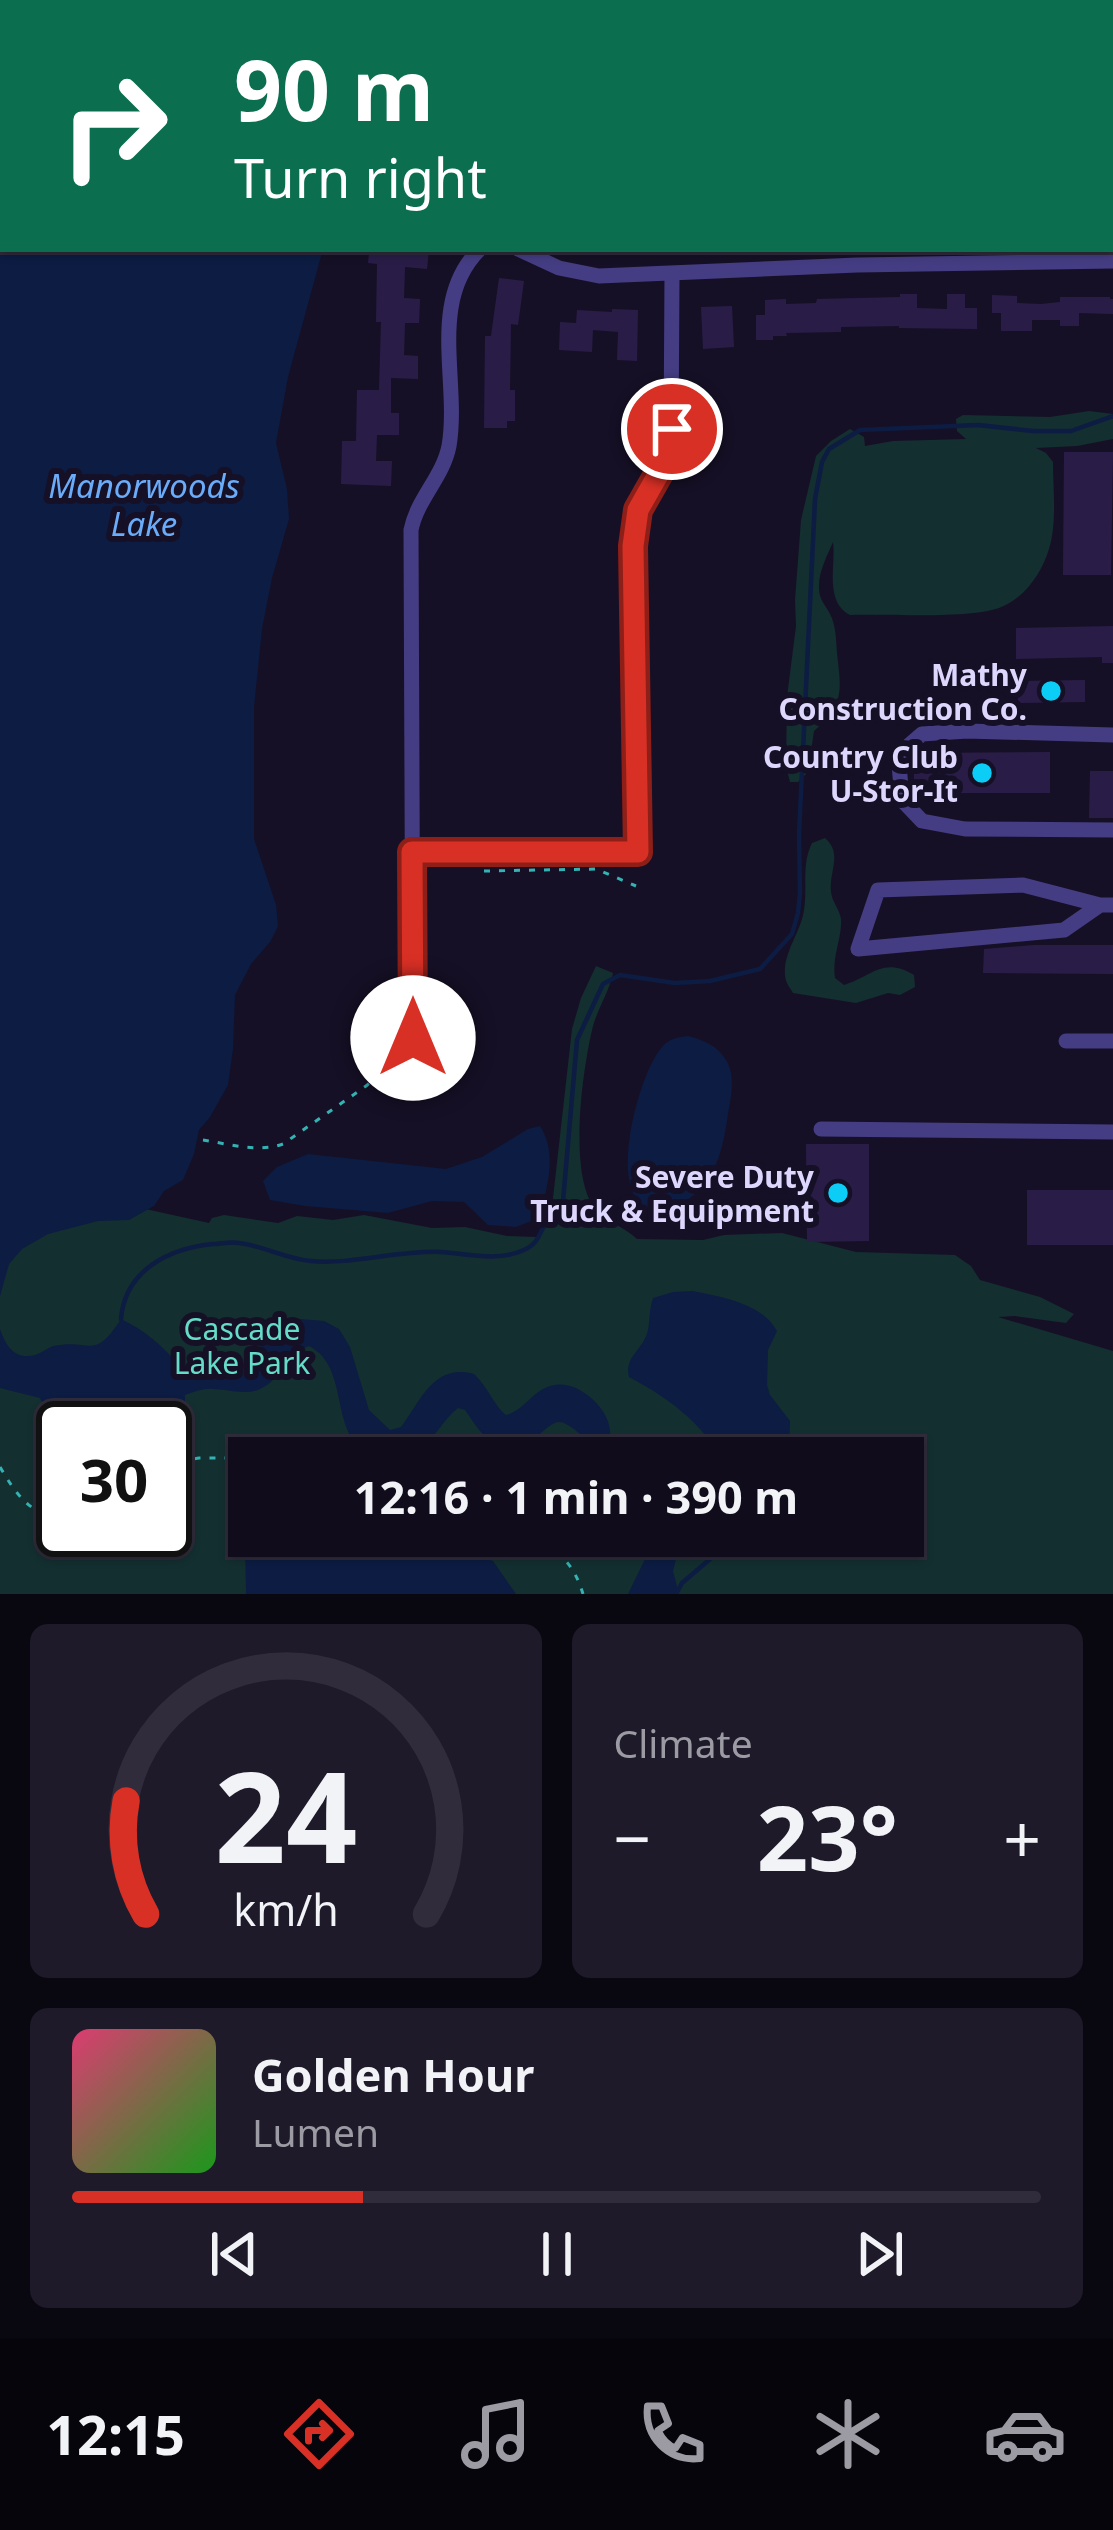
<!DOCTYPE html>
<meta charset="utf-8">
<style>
body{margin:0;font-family:"Noto Sans",sans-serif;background:#1e1a29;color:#f1f3f6;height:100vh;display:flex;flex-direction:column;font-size:45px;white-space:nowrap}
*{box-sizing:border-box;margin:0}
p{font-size:39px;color:#9c9ba3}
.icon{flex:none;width:66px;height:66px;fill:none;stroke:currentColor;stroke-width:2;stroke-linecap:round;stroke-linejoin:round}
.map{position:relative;height:1594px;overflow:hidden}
.details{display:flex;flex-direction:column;gap:30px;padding:30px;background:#09070f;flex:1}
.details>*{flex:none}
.top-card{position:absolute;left:0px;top:0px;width:1113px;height:252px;box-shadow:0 3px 9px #0004,0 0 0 3px #302c3b;background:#0b6e4f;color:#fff;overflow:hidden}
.speed{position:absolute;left:36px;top:1401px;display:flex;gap:24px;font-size:60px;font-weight:700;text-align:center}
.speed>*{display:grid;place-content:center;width:156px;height:156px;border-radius:50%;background:#100c1c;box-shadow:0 3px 9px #0004,0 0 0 3px #302c3b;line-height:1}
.speed .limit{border:6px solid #111;border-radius:18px;background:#fff;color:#111}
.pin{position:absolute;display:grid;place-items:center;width:102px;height:102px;color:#fff;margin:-51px;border:6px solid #fff;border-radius:50%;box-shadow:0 3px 12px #0007}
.me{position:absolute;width:132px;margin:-66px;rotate:0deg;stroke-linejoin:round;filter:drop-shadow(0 0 9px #0008)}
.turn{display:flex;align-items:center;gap:42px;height:252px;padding:0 36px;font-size:54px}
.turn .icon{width:156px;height:156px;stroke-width:2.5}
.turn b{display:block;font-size:84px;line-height:102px}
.big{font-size:90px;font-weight:700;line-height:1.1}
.details .card{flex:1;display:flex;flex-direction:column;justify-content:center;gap:18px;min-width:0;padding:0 42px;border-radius:18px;background:#1e1a29}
.details .dial{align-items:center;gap:0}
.dial svg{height:312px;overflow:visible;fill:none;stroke:#302c3b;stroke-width:7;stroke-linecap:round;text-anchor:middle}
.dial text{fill:#f1f3f6;stroke:none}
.song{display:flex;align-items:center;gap:36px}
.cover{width:144px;height:144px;border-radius:18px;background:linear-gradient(135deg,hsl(340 70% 55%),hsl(120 70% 35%))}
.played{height:12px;border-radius:6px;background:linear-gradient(90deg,#d93025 30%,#302c3b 30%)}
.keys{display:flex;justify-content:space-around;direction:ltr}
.heat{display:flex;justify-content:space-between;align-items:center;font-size:66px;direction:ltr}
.details .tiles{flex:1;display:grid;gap:30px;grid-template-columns:1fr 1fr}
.card:last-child{grid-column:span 2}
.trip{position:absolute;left:228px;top:1437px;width:696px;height:120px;border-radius:0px;background:#100c1c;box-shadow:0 3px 9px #0004,0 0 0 3px #302c3b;font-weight:700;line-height:120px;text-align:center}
.tab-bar{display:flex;height:192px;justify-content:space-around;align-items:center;background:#06050b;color:#9c9ba3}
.tab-bar .icon{width:84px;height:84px}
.tab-bar .active{color:#d93025}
.tab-bar b{font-size:54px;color:#f1f3f6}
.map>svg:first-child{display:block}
</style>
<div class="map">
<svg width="1113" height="1594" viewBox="0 0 1113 1594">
<rect width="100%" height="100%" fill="#161026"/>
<g fill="#142f30" fill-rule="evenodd">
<path d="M 1089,411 L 1113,414 L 1113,439 L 1077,446 L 1036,448 L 1046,453 L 1053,462 C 1053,486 1056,512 1052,536 C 1047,566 1028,597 999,608 C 967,619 887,614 850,615 C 824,602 836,564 833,542 C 827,556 818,573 819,588 C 819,600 825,604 830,614 C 836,625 836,640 837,653 C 841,690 845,704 814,731 L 808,772 L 798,782 L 790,782 L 786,767 L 787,697 L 796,626 L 795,600 L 801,520 L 816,456 L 831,441 L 850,429 L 864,437 L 865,446 L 893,441 L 966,439 L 957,431 L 956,419 L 963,415 L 1050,417 Z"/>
<path d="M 825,838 C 843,854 829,870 831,892 C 832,902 840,910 841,919 C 842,939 832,955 835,978 L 844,985 C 871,977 883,956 914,975 L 915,987 L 900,995 L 888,993 L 856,1003 L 793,993 C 789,986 786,984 785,975 C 783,952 801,932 804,910 C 808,887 801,865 812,843 Z"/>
<path d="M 596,966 L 613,973 C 609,992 598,1008 593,1026 C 583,1066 566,1180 598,1212 C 609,1222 625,1228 637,1239 L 703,1240 L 724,1235 L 782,1233 L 856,1252 L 955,1255 L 971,1266 L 980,1280 L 1040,1297 L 1074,1314 L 1066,1323 L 1015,1316 L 998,1317 L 1113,1351 L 1113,1594 L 0,1594 L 0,1177 L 209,1223 L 212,1218 L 224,1215 L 278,1223 L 297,1216 L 333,1220 L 364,1215 L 432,1228 L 465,1227 L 507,1236 L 536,1237 L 546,1223 L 553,1198 L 572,1029 L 581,998 ZM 63,1428 L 165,1428 L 165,1530 L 63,1530 ZM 249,1458 L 903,1458 L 903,1536 L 249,1536 Z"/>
</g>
<g fill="#0c1c43">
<polygon points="0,0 201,0 203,3 3,3 3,249 323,249 288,377 276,443 287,489 289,519 272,578 262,629 254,707 254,839 276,905 278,926 270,942 251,964 235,995 233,1049 228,1085 210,1117 199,1130 194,1154 183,1180 164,1191 154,1206 129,1220 98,1221 48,1234 22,1249 9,1264 0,1296"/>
<path d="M 688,1036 C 703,1040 717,1045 726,1060 C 736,1076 731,1097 728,1114 C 723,1149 716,1183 684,1202 C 676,1207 668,1211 658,1211 C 601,1208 638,1072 663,1046 C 669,1039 678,1037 688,1036 Z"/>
<path d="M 540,1126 C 558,1154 547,1188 539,1218 L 516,1227 L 488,1225 L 464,1202 L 432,1201 L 388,1213 L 305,1206 L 270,1200 L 263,1181 L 277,1167 L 308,1154 L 446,1169 L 482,1157 L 528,1129 Z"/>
<path d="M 693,1291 C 721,1297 762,1303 777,1331 L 768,1350 L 767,1385 L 770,1395 L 790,1421 L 789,1455 L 786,1458 L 724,1458 C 694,1418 672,1400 629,1377 C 624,1356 643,1351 648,1330 C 650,1319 649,1310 653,1298 L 673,1292 Z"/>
<path d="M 288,1318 L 324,1321 L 339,1329 L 350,1347 L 369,1410 L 390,1430 L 401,1427 C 421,1400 434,1363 474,1374 C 488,1387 495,1407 506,1415 C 526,1410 533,1388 555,1385 C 578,1381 608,1407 610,1430 C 611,1439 606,1449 603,1458 L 577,1458 L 588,1454 L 590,1442 C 582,1436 567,1421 558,1422 C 549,1424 541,1434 533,1439 C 498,1462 483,1436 465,1410 L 458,1408 C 443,1419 435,1439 419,1449 C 409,1456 395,1459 383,1458 C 323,1448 355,1369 309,1346 C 286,1354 281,1380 260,1389 C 246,1396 228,1389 213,1389 C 204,1388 194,1392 185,1395 L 185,1407 L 165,1429 L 63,1428 L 63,1447 L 40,1398 L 0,1388 L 0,1329 C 6,1346 14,1360 35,1355 C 42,1353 47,1348 53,1346 C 92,1338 93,1362 121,1319 C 146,1331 163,1346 180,1367 C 202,1369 241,1373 256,1355 C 262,1348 260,1345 265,1337 C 271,1329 280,1323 288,1318 Z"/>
<polygon points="249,1525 249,1536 358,1536 373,1545 430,1554 472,1555 493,1561 516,1594 246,1594 245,1540"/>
<polygon points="650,1536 682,1536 673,1571 679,1594 628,1594 645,1559"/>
</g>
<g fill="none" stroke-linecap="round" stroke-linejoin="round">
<g stroke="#0c1c43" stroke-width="4.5">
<path d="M 121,1319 C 125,1271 167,1249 212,1244 C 221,1244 231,1241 239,1243 C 264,1246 287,1259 311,1261 C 352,1265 398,1250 441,1252 C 469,1254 497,1262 524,1250 C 539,1243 538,1235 546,1223 C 552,1215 558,1210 563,1201 L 577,1040 L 603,984 L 620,975 L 675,983 L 710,981 L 760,969 L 792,934 L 798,913 L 800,893 L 799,834 L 815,499 L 822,462 L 829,449 L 860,430 L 978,425 L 1033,431 L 1071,431 L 1113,416"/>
<polyline points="676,1594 682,1583 737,1536"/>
</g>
</g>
<g fill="#291d47">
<polygon points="374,249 429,250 427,269 405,267 404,298 420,299 419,323 405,323 404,355 418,356 418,379 391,378 391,413 399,413 399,435 377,435 376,461 392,461 391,486 341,484 342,441 356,441 357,390 379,390 381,322 376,322 377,264 368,263 369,252 374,253"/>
<polygon points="499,278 524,281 518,325 511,324 510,390 515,390 515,421 507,421 507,428 484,428 485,336 491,336"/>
<polygon points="900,294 917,294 917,308 947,309 947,294 965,294 965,308 977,308 977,329 899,328 899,326 841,327 841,332 786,333 787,336 773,336 773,340 756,340 756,315 765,315 765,300 786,299 786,304 816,303 817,299 900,297"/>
<polygon points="992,295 1017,296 1017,303 1041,304 1060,302 1060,297 1110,297 1110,299 1113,299 1113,314 1079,313 1079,326 1060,326 1060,320 1032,320 1032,331 1001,331 1001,313 992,313"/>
<polygon points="732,306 734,347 703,349 701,307"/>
<polygon points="612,309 638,310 637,361 617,360 618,332 593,330 592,352 559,350 560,322 576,323 577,310 612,312"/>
<polygon points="1064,452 1113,452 1111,575 1063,575"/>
<polygon points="1113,626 1113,663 1102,663 1102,657 1016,659 1016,628"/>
<polygon points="1085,680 1085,702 1018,703 1018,681"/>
<polygon points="1050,752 1050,793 914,793 914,760 919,753"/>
<polygon points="1090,771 1113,771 1113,818 1089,818"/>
<polygon points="1034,945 1113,945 1113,974 983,973 984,949"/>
<polygon points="806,1144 869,1144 869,1241 807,1242"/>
<rect x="1027" y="1190" width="86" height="55"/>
</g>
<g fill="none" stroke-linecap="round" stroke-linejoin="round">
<g stroke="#34b3b4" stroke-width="3" stroke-dasharray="6 9" stroke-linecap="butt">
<polyline points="484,871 596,869 636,886"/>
<path d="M 203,1140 C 229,1144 258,1153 283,1144 L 366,1086 L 392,1064"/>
<polyline points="165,1464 199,1458 268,1458"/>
<path d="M 0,1467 C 16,1494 30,1515 63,1519"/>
<path d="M 531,1536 C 559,1550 574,1564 583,1594"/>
</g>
<g stroke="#453d83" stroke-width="15">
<polyline points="344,0 346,3"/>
<polyline points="762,0 764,3"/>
<polyline points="1110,63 1113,63"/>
<polyline points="518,249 559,268 599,276 857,265 1113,261"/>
<polyline points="1113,735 967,731 922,734 907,747 899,764 902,800 922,821 965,829 1113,830"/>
<polyline points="412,852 637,852 633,546 641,503 664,465 671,441 672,274"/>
<polyline points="1100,905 1064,930 858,949 878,890 1023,885 1100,905 1113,905"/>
<path d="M 413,1038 L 411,530 C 417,499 443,477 449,446 C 460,381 427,301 480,249"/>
<polyline points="1066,1041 1113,1041"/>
<polyline points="821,1129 1113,1132"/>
</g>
</g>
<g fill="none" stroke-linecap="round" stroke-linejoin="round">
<g stroke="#8d1f18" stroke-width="30">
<polyline id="route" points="413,1038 412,852 638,852 633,546 638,510 667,459 672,429"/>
</g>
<use href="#route" stroke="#d93025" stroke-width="21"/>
</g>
<g fill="#0bcdf6" stroke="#161026" stroke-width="4.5">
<circle cx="1051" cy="691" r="12"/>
<circle cx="982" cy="773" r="12"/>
<circle cx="838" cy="1193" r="12"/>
</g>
<g text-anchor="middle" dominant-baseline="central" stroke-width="12" stroke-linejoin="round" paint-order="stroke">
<g font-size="30" font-weight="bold" fill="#ded7fd" stroke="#161026" text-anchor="end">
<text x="1027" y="674">Mathy<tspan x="1027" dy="34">Construction Co.</tspan></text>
<text x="958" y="756">Country Club<tspan x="958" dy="34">U-Stor-It</tspan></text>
<text x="814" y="1176">Severe Duty<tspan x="814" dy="34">Truck &amp; Equipment</tspan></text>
</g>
<g font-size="30" fill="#65dcc7" stroke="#161026">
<text x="242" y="1328">Cascade<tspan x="242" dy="34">Lake Park</tspan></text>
</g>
<g font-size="33" font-style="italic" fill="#6aacf9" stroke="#161026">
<text x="144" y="485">Manorwoods<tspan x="144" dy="38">Lake</tspan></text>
</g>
</g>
</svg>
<div class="speed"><div class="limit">30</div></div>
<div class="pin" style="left:672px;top:429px;background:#d93025"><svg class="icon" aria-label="arrive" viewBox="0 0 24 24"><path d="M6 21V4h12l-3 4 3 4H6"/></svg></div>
<svg class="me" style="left:413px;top:1038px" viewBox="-20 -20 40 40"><circle r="19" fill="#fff"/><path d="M0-13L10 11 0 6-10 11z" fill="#d93025"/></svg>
<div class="trip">12:16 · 1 min · 390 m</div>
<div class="top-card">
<div class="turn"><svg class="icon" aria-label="right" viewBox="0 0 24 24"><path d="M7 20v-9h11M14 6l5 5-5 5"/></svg><div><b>90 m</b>Turn right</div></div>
</div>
</div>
<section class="details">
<div class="tiles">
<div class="card dial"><svg viewBox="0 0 100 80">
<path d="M14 69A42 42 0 1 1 86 69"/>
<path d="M14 69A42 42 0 0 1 9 40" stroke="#d93025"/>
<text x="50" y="56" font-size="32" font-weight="700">24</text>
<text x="50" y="72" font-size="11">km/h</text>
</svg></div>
<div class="card"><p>Climate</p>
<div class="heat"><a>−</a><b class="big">23°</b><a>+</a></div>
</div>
<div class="card">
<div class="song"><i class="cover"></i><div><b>Golden Hour</b><p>Lumen</p></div></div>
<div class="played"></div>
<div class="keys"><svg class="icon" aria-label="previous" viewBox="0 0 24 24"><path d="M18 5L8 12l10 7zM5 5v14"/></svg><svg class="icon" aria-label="pause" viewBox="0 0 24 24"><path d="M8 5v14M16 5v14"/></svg><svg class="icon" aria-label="next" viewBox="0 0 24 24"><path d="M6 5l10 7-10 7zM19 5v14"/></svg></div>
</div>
</div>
</section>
<nav class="tab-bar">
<b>12:15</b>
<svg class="icon active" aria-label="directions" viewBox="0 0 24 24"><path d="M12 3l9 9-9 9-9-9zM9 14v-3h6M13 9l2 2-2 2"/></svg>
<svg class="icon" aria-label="music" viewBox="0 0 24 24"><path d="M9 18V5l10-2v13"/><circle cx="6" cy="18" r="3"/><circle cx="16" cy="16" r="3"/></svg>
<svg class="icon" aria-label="phone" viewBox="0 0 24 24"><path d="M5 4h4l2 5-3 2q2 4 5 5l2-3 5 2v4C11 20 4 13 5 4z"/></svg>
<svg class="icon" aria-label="climate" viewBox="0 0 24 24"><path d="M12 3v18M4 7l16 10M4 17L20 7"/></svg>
<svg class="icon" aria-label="car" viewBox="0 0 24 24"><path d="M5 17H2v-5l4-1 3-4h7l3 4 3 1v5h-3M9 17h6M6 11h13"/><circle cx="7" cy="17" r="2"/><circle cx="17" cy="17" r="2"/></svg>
</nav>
